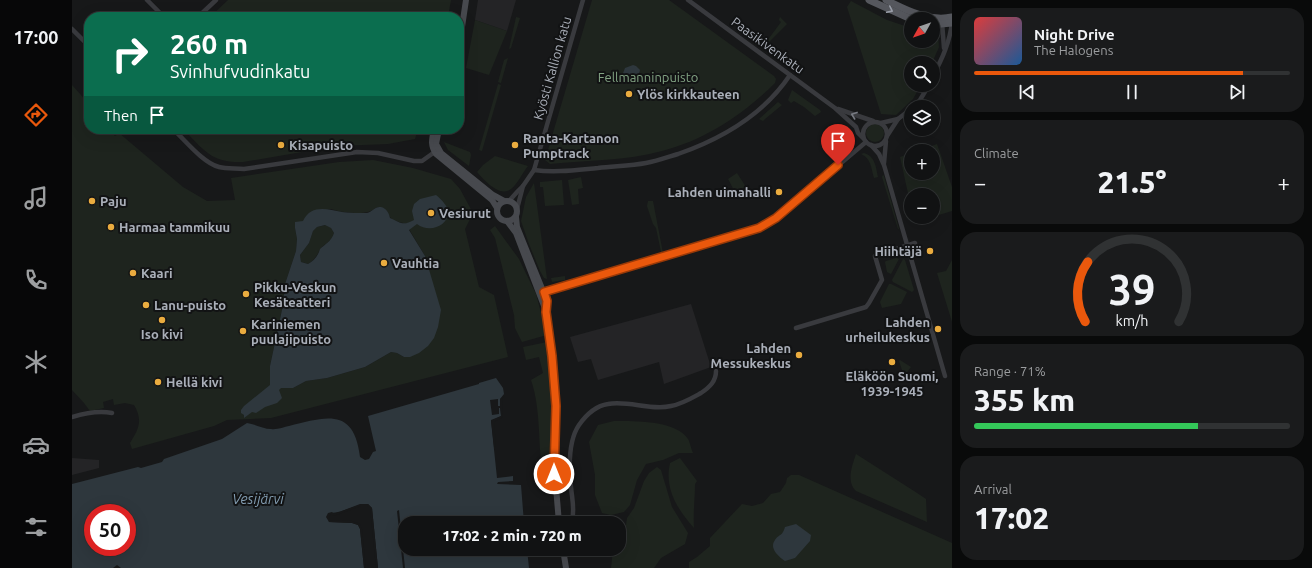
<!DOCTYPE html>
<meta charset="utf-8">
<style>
body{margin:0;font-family:Ubuntu,sans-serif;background:#1a1b1c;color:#f1f3f6;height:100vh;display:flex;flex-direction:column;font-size:15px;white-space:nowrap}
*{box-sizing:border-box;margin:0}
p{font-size:13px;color:#9c9ea0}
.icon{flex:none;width:22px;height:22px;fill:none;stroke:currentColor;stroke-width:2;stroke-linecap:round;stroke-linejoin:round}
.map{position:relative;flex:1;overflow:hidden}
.sheet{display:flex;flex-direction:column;gap:8px;padding:8px;background:#090a0a;width:360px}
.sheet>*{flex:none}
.banner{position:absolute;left:12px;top:12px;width:380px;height:122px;border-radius:16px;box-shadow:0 4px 16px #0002,0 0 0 1px #303233;background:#0b6e4f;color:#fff;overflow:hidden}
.needle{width:26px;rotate:230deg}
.buttons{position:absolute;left:832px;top:12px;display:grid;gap:8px}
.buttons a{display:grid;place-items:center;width:36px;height:36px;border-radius:50%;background:#111213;box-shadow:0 4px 16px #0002,0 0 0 1px #303233;font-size:20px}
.speed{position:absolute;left:12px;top:504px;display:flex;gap:8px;font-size:20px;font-weight:700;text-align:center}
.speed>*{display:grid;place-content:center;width:52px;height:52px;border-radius:50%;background:#111213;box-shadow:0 4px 16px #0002,0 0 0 1px #303233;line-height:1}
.speed .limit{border:6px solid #d22;background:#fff;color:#111}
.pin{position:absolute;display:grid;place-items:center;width:34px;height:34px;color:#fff;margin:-41px -17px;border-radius:50% 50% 50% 0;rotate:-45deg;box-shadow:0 0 4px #0007}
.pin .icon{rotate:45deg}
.me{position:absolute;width:44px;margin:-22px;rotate:0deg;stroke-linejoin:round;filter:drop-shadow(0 0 3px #0008)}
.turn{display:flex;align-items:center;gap:14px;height:84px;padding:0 20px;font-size:18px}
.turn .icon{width:52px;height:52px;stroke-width:2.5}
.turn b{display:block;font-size:28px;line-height:34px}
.then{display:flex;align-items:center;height:38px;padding:0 20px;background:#0003;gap:8px;font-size:15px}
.big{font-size:30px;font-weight:800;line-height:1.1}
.sheet .card{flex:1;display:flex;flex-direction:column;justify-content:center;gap:6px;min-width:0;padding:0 14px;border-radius:16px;background:#1a1b1c}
.sheet .dial{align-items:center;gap:0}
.dial svg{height:104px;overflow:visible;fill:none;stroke:#303233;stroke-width:7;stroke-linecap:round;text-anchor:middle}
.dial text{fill:#f1f3f6;stroke:none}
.song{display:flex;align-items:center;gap:12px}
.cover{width:48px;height:48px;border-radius:6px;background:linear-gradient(135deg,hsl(0 70% 55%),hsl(210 70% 35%))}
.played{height:4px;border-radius:2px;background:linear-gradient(90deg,#ea580c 85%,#303233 85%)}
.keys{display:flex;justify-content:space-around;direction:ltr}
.heat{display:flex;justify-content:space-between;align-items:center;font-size:22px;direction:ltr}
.charge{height:6px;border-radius:3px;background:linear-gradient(90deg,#34c759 71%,#303233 0)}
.trip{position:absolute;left:326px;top:516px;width:228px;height:40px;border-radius:16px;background:#111213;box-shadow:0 4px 16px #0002,0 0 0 1px #303233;font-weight:800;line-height:40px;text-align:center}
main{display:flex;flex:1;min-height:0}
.tabs{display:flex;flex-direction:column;width:72px;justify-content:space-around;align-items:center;background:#070708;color:#9c9ea0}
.tabs .icon{width:28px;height:28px}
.tabs .current{color:#ea580c}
.tabs b{font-size:18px;color:#f1f3f6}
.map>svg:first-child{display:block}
</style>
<main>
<nav class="tabs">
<b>17:00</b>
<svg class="icon current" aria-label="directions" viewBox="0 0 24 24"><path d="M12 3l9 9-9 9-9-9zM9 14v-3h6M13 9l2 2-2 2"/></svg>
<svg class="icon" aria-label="music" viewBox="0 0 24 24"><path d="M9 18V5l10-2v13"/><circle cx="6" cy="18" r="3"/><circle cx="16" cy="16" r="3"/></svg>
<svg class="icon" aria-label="phone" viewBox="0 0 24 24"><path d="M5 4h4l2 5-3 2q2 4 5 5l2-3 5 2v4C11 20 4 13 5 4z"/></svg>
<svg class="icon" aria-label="climate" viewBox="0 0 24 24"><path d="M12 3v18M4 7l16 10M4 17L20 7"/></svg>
<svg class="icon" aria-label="car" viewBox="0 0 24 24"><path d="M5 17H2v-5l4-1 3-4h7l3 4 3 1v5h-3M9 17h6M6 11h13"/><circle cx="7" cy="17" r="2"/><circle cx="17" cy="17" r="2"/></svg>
<svg class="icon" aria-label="filters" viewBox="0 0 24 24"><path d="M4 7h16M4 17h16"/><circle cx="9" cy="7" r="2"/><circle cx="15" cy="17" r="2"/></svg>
</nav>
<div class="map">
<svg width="880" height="568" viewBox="0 0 880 568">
<rect width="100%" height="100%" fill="#171819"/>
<g fill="#242426">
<polygon points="406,0 444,0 435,31 403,20"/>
<polygon points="619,304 639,367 592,384 587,362 526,380 519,359 506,362 498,337"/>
<polygon points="0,458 27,460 27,468 0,475"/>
</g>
<g fill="#1e241e" fill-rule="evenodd">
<polygon points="156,0 379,0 376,17 138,17"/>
<path d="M 520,0 L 597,0 L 702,76 L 704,79 L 703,83 C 672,114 633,140 590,151 C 554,161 515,160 478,164 L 473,160 Z"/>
<polygon points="779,1 815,20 839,28 839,41 861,41 861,33 866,34 867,47 860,63 839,63 839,85 849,85 841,99 824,115 809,114 775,7"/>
<polygon points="444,17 448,18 439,48 437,49"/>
<polygon points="708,17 715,24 697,42 695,41 709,22 707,20"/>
<polygon points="403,20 435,31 417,75 394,68"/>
<polygon points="436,58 429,83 426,82 432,60"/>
<polygon points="426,84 429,85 410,151 407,150"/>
<path d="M 0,85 L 17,104 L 17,129 L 36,129 L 43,136 L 47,133 L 111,187 L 135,201 L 163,200 L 159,178 L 267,162 L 301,160 L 341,168 L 379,179 L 388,189 L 401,213 L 393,229 L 407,287 L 422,295 L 436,357 L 199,418 L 155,420 L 142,426 L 60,449 L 58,443 C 67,429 71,420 62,405 L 53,403 L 42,405 L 41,399 L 31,402 L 32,408 L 18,411 L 12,403 L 0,390 ZM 305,207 C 317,207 314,214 320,219 C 324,221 331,224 335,223 L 337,229 L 353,256 L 332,357 L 325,353 L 319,352 L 293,367 L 255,378 L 234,381 L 221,388 L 209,388 L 198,366 L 211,305 L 213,284 L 224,251 L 225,239 L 223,228 C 229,222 251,209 259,209 C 264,210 268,212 272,212 C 283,213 297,215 305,207 Z"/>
<polygon points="720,90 748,110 749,112 743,116 732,107 722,101 719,103 716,100"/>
<polygon points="706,102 710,105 693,119 691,121 687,119"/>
<circle cx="803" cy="133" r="9"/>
<path d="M 111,129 L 346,129 L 343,139 L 316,144 L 265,146 L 171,162 C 139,163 132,150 111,129 Z"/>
<polygon points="372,142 398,152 399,155 397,166 376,150"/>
<polygon points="865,144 880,187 880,211 844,222 842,217 861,217 861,195 839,195 839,207 828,157 839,153 839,173 861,173 861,151 846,151"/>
<path d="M 792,153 C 803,156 804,167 806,177 L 802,178 C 799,168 799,158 789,154 Z"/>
<path d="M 423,156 L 456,166 C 451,172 445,185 439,189 C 428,198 412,180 405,172 L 411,165 Z"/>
<polygon points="665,173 674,187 664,194 656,179"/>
<polygon points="811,175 812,176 827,229 826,229 810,177"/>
<polygon points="509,177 511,188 506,189 507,204 500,205 496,180"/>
<polygon points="490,180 492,205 473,206 471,187 468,187 468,182"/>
<polygon points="462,183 475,279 472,278 468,271 457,244 449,221 454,197"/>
<polygon points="576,201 581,201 591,253 589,252 584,228 581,224 575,206"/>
<path d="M 254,225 L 259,228 L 262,233 C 259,242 254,243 249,248 C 245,255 243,260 236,264 L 229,262 L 228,255 L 237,243 L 241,231 L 245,227 Z"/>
<polygon points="423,226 447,259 464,294 475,335 450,342 443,328 442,315 423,238 418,230"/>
<polygon points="824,258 827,259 819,274 815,272 813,262 814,261"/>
<polygon points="831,259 833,260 842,290 840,292 821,282 820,280"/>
<polygon points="880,260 880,322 865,273 874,271"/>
<polygon points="493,276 493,280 480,282 479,278"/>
<polygon points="817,284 819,284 835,292 829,304 810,308 808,302"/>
<path d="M 475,342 L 480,417 L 477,480 L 472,481 C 465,448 470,412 459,380 L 471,373 L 467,357 L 454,360 L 451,347 Z"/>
<polygon points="828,360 839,367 832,376 827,361"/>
<path d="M 542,421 C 561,421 604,420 616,439 C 618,442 619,449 621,453 L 607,453 L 591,460 L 574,464 L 565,480 L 558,505 L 552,512 L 539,515 L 530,513 L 523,495 L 523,475 L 517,442 L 526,425 Z"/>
<path d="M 784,454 L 842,491 L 854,499 L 855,522 L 784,491 C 774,481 780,466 784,454 Z"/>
<path d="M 608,458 L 625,481 L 623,484 C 623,499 621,513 622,528 C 606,510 592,489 598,463 Z"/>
<polygon points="585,467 589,470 600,507 616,533 613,544 589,558 582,568 539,568 541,549 547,549 547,531 554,525 555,518 562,508 572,481 577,473"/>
<polygon points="719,475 727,475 880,543 880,568 617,568 617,562 625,557 638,546 638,538 670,504 680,506 691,503 699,494 708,492 714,483 715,478"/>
</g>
<g fill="#2e373d" fill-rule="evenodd">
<path d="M 561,65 L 564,66 L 568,70 C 567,76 560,81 554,81 L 550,76 L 553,68 Z"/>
<path d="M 364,195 C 370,200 374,204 377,212 C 375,227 357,233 345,224 L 337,230 L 353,256 L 369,310 L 366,327 L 362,338 L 356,346 L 347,353 L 338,357 L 332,357 L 325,353 L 319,352 L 293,367 L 255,378 L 234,381 L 221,388 L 209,388 L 207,390 L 210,398 L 205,403 L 193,407 L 184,413 L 180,412 L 172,418 L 172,415 L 169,413 L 169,410 L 172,406 L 198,385 L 198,366 L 211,305 L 213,284 L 224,251 L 225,239 L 223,228 L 223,222 L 231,221 C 239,204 255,209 270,212 C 274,213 291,213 295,213 C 300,212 303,206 309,207 C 314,208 317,213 318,218 C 329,223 331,226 342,220 L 340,211 L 342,204 L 348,199 ZM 253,225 L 259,228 L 262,233 C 259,242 253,244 248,249 C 246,256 242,261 236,264 L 229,262 L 228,255 L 237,243 L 241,231 L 245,227 Z"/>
<path d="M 424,378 L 431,388 L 432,394 L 428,399 L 429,416 L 419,421 L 425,478 L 441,476 L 441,481 L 426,482 L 425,484 L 449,485 L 452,523 L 333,523 L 333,549 L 455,549 L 457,568 L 306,568 L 300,508 L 296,504 C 282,504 270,514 256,513 L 257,522 L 280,523 L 286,525 L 288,529 L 292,568 L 49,568 L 45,565 L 41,568 L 0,568 L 0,484 L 66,467 L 69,468 L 90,462 L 92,459 L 150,439 L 175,423 C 183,424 191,429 199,429 C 205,430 212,427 217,426 C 254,417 282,407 288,457 L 293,460 L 297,459 L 301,452 L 304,451 L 296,416 L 407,384 L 407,383 ZM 21,513 L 55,513 L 55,547 L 21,547 Z"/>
<path d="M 724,524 L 739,535 L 738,541 L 723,558 L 713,561 C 706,556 697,548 703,540 C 708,533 710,537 713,527 Z"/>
</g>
<g fill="#171819">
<polygon points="433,396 430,399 431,417 422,422 424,446 422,447 419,420 429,416 428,408 427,408 427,414 420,415 418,400 426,399 426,406 428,406 428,399"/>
<polygon points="288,504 296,504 300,508 306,568 304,568 298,509 295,506 289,506 262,516 259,514 257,517 258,520 280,521 288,524 290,529 294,568 292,568 288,529 286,525 280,523 257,522 254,517 256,513 260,512 262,514"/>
<polygon points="327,510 333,568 331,568 325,511"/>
</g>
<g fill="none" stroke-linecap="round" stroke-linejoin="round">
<g stroke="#393a3e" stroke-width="4.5">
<polyline points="75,0 92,17"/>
<polyline points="616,0 763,108 784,127 786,133 791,138"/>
<polyline points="126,17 144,0"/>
<polyline points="870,22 872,48"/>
<polyline points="0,29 17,46"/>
<path d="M 861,76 C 870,59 878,42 880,22"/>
<polyline points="842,107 848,100 857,85"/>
<polyline points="766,109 801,121"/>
<circle cx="803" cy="134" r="12"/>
<polyline points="809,123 826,119"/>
<path d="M 101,129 C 113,140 131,163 147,167 C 155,169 164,168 172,169 L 285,152 L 306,153 L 342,161 L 350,161 L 364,151"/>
<polyline points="815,136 826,119 839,109"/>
<polyline points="799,145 807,154 812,165 873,376"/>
<polyline points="812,163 814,141"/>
<path d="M 462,170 C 483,173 504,170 526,168 C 542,166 558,166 574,163 C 585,161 596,157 606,154 C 649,139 692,114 718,75"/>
<polyline points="437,201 446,191 451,186"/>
<polyline points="445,209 451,186 462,170 511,0"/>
<polyline points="469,293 687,228 704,218 794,142"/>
<polyline points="724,328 794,307 797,303 810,280 803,256 843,243"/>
<path d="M 0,417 C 13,413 26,410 40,413"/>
<path d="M 496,523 L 500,520 C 503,509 500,499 499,487 C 497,468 496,441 507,425 C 514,415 523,406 536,404 C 556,400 579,411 599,406 C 610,404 620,398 629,393 C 638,387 644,381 644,371"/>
</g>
<g stroke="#47494e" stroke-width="6">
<polyline points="387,47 394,0"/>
<path d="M 362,129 C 360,139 358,145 364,154 L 420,200 L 425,208"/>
<polyline points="367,129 364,144 369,153 421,195 432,201"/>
<circle cx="435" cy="211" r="10"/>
<polyline points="444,217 445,227 475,301 474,312 480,356 484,406 482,463 487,523"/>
<polyline points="435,221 444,233 474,311"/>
<polyline points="491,549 494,568"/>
</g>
<g stroke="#55575d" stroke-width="7">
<polyline points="797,0 839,19"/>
<path d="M 814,0 C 834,10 857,22 880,17"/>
<polyline points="861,24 869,24 880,23"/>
</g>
</g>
<defs><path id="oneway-chevron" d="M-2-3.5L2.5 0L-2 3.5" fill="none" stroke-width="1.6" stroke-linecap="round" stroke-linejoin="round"/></defs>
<use stroke="#999da7" href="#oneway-chevron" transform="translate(818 10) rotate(26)"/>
<use stroke="#777a82" href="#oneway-chevron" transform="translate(782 115) rotate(-160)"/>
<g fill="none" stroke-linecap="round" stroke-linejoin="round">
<g stroke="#983908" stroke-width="10">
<polyline id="route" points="482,474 484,406 480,356 474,312 475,301 472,292 687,228 704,218 766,165"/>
</g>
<use href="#route" stroke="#ea580c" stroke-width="7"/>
</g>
<g fill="#eaac3f" stroke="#121314" stroke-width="1.5">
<circle cx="557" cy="94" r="4"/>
<circle cx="209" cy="145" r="4"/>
<circle cx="443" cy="145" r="4"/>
<circle cx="707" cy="192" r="4"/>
<circle cx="20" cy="201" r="4"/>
<circle cx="359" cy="213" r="4"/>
<circle cx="39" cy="227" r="4"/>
<circle cx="858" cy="251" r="4"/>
<circle cx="312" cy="263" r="4"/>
<circle cx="61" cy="273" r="4"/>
<circle cx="174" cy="294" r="4"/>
<circle cx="74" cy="305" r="4"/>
<circle cx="90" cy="320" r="4"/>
<circle cx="866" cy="329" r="4"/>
<circle cx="171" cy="331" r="4"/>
<circle cx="727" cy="355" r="4"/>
<circle cx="820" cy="362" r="4"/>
<circle cx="86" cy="382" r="4"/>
</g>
<g text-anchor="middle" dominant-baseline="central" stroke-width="4" stroke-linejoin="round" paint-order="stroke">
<g font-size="13" fill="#aaafb9" stroke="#121314">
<text transform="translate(696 45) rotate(36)">Paasikivenkatu</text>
<text transform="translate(480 68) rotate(-74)">Kyösti Kallion katu</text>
</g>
<g font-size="13" fill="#82a383" stroke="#121314">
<text x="576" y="77">Fellmanninpuisto</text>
</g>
<g font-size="13" font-weight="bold" fill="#aaafb9" stroke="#121314" text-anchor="start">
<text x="565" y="94">Ylös kirkkauteen</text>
<text x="451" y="138">Ranta-Kartanon<tspan x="451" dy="15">Pumptrack</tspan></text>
<text x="217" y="145">Kisapuisto</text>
<text x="699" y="192" text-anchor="end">Lahden uimahalli</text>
<text x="28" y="201">Paju</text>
<text x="367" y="213">Vesiurut</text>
<text x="47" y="227">Harmaa tammikuu</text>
<text x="850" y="251" text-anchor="end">Hiihtäjä</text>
<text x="320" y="263">Vauhtia</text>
<text x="69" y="273">Kaari</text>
<text x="182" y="287">Pikku-Veskun<tspan x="182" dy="15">Kesäteatteri</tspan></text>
<text x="82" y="305">Lanu-puisto</text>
<text x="858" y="322" text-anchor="end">Lahden<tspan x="858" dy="15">urheilukeskus</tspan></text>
<text x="179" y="324">Kariniemen<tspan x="179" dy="15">puulajipuisto</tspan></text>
<text x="90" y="334" text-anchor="middle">Iso kivi</text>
<text x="719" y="348" text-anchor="end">Lahden<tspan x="719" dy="15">Messukeskus</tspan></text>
<text x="820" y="376" text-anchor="middle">Eläköön Suomi,<tspan x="820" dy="15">1939-1945</tspan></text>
<text x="94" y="382">Hellä kivi</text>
</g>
<g font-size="14" font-style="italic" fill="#839db2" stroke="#121314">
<text x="186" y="499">Vesijärvi</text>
</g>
</g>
</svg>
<div class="buttons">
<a><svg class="needle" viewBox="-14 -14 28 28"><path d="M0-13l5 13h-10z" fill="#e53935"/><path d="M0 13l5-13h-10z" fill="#9c9ea0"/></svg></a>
<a><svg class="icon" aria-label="search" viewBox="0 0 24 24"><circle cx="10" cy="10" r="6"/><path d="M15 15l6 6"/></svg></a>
<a><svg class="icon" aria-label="layers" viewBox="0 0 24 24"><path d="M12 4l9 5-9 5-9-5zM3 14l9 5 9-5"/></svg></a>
<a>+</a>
<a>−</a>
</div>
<div class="speed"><div class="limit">50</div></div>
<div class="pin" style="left:766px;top:165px;background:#d93025"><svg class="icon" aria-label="arrive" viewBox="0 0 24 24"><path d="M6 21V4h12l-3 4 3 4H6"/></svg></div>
<svg class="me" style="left:482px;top:474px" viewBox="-20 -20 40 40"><circle r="17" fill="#ea580c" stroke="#fff" stroke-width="3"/><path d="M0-11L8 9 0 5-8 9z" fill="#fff"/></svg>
<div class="trip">17:02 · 2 min · 720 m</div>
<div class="banner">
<div class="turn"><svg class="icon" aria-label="right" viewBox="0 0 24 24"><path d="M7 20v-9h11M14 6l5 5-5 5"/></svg><div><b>260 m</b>Svinhufvudinkatu</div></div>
<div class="then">Then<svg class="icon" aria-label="arrive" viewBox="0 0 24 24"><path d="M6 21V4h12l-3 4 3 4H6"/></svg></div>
</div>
</div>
<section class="sheet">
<div class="card">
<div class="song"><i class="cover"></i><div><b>Night Drive</b><p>The Halogens</p></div></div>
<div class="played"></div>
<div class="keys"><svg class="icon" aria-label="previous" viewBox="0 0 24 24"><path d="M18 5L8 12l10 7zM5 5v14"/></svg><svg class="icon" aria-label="pause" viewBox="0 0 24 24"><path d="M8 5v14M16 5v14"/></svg><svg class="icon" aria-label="next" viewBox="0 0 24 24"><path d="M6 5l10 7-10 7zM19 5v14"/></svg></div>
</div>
<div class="card"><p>Climate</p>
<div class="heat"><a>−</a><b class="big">21.5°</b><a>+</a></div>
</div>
<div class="card dial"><svg viewBox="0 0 100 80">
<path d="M14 69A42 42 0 1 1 86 69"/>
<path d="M14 69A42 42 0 0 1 16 23" stroke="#ea580c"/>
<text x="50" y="56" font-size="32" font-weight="700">39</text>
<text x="50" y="72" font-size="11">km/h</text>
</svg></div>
<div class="card"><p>Range · 71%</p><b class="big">355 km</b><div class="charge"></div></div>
<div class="card"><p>Arrival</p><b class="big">17:02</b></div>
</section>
</main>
